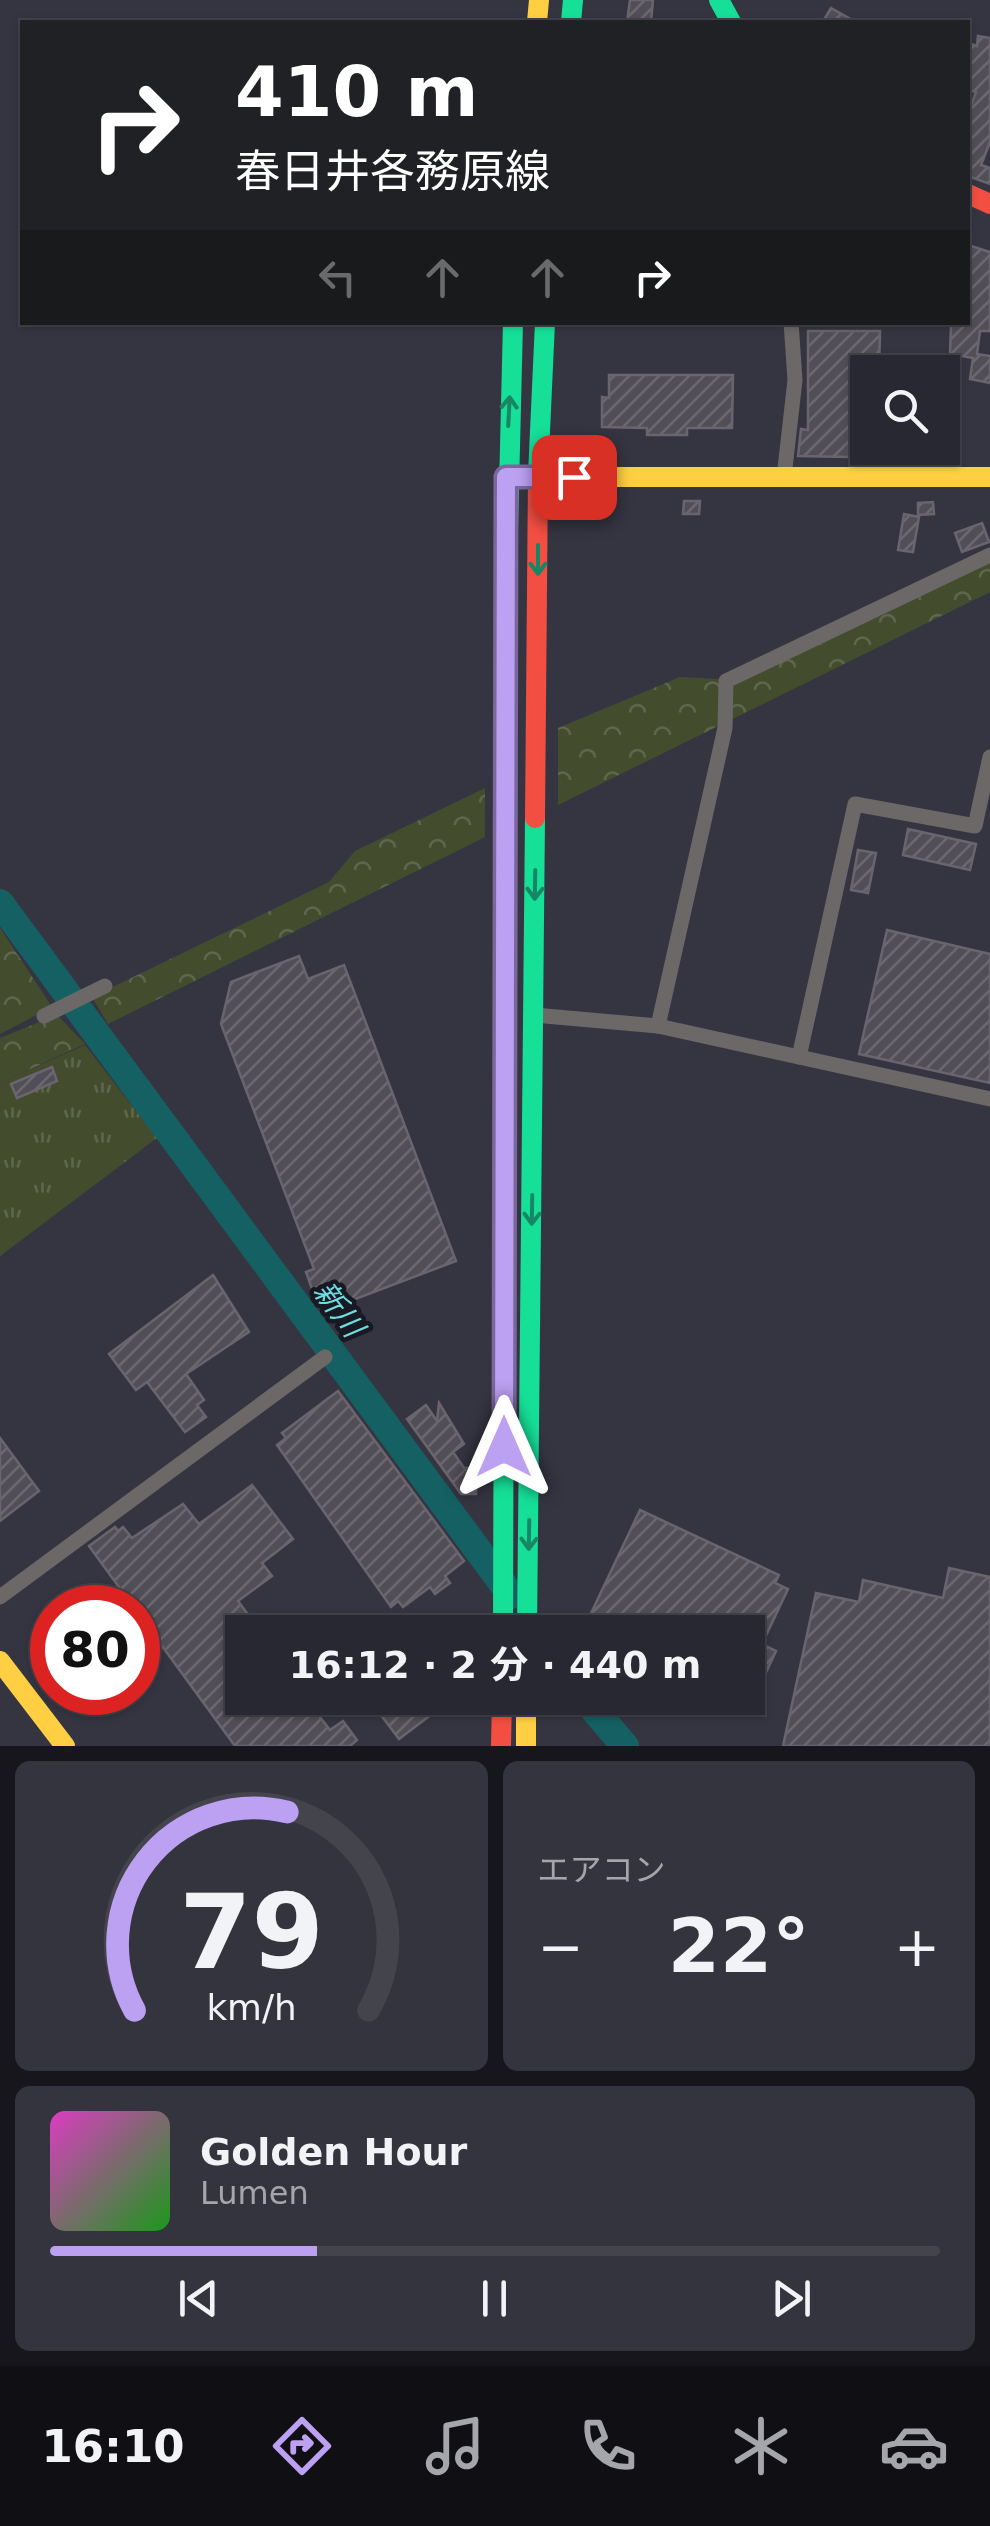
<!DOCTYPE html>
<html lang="ja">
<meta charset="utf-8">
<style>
body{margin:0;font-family:"DejaVu Sans","Noto Sans JP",sans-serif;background:#34343e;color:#f1f3f6;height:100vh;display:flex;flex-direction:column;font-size:38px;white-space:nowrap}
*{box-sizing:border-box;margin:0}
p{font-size:32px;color:#a5a6ac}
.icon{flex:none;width:55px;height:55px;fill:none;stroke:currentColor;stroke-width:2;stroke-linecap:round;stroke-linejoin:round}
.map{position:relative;height:1746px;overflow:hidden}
.side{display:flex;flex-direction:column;gap:15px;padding:15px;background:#16161c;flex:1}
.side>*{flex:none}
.hud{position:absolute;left:20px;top:20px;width:950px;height:305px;border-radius:0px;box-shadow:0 2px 8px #0004,0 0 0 2px #44444d;background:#202124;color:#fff;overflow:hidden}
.tools{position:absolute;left:850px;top:355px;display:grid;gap:20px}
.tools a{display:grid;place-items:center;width:110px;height:110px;border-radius:0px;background:#282832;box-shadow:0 2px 8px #0004,0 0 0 2px #44444d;font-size:50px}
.speed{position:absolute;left:30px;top:1585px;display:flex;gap:20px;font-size:50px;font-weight:700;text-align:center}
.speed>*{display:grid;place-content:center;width:130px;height:130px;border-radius:50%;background:#282832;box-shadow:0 2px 8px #0004,0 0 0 2px #44444d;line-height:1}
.speed .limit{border:15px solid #d22;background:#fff;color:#111}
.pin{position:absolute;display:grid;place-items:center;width:85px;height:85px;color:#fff;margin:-42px;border-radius:20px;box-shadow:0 5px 15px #0006}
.me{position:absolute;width:110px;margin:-55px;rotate:0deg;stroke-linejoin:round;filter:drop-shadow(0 0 8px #0008)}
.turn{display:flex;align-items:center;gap:35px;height:210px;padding:0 50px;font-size:45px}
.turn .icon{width:130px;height:130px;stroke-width:2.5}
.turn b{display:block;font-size:70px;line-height:85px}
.lanes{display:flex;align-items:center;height:95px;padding:0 50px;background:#0003;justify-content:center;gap:50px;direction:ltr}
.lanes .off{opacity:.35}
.big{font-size:75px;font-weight:700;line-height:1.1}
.side .card{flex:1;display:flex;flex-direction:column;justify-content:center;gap:15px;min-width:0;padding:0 35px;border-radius:15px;background:#34343e}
.side .dial{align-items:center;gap:0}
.dial svg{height:260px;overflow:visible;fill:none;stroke:#44444d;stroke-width:7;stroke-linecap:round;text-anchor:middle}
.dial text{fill:#f1f3f6;stroke:none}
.song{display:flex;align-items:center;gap:30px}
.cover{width:120px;height:120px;border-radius:15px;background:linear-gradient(135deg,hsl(310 70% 55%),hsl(120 70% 35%))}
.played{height:10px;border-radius:5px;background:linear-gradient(90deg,#bca0f2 30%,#44444d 30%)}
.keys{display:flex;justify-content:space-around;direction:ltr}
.heat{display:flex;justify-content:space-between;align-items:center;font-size:55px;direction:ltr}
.side .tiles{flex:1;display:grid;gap:15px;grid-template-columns:1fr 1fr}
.card:last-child{grid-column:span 2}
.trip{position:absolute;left:225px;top:1615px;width:540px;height:100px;border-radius:0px;background:#282832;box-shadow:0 2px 8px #0004,0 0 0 2px #44444d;font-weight:700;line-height:100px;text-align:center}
.tabs{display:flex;height:160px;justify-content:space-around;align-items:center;background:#101014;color:#a5a6ac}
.tabs .icon{width:70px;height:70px}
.tabs .active{color:#bca0f2}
.tabs b{font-size:45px;color:#f1f3f6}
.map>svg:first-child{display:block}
</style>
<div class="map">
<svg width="990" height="1746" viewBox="0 0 990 1746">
<defs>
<pattern id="grass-tufts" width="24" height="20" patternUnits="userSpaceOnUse" patternTransform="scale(2.5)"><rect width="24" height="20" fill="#434d2e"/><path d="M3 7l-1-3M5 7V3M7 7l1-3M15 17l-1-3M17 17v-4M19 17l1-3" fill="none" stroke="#5e674d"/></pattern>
<pattern id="park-crowns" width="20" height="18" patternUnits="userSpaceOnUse" patternTransform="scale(2.5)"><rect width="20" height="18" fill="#434d2e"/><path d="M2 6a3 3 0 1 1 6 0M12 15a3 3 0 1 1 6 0" fill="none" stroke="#5e674d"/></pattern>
<pattern id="building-hatch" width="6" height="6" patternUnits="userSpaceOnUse" patternTransform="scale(2.5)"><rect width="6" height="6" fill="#524e57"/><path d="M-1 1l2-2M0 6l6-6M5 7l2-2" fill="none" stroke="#6b6870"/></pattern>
</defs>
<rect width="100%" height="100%" fill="#353542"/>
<polygon fill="url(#grass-tufts)" points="85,1045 157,1138 0,1256 0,1083"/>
<g fill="url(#park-crowns)">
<polygon points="990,560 990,592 558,805 558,728 680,677 734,680"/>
<polygon points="485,788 485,837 108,1024 92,997 329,882 355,851"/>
<polygon points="0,928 52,1007 0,1034"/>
<polygon points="57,1015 85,1044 0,1083 0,1038"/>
</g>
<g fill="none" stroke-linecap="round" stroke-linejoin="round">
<g stroke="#146062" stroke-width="28">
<polyline points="0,903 511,1595"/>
<polyline points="584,1698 625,1746"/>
</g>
</g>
<g fill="url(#building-hatch)" stroke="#6a646d" stroke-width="2.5">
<polygon points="630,0 653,0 651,22 627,22"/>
<polygon points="831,8 856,22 832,22 825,18"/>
<polygon points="978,36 990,38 990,142 981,165 990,168 990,184 968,176 968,114 976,92 968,90 968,43 977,46"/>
<polygon points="968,245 990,252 990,331 980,331 977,354 990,356 990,383 970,379 973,358 950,354 951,326 968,322"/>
<polygon points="808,331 880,331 879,372 868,372 868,425 849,425 849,457 798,456 801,429 808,430"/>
<polygon points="609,375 733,375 732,428 687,428 687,435 647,435 647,428 602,427 602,397 609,398"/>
<polygon points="684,501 700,501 699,514 683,514"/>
<polygon points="933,502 934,514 918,515 918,503"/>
<polygon points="904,514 919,517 913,552 898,550"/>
<polygon points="982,523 989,542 962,552 955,533"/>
<polygon points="908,829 976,844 970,870 903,855"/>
<polygon points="858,850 876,853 868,893 851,890"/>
<polygon points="887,930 990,954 990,1083 859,1054"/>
<polygon points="299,956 308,979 344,965 456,1261 329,1309 320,1286 312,1289 306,1272 314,1269 221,1024 231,982"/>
<polygon points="52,1067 57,1081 17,1098 11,1084"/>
<polygon points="213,1275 249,1332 186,1374 204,1400 197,1405 206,1417 185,1432 147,1382 136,1390 109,1354"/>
<polygon points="338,1391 464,1561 445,1576 450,1583 435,1594 430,1587 403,1607 398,1601 391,1607 277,1445 286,1438 282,1433"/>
<polygon points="439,1403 464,1444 453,1452 464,1468 477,1467 476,1494 461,1494 407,1419 426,1405 437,1421"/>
<polygon points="0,1438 39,1491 0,1521"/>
<polygon points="252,1485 293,1539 262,1563 272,1576 238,1601 261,1632 242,1632 242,1698 305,1698 330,1730 343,1721 357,1740 350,1746 235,1746 89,1546 115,1527 118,1531 123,1527 132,1538 183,1504 199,1524"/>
<polygon points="640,1510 779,1575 775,1583 788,1589 762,1644 776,1651 748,1711 748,1632 594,1632 584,1628"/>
<polygon points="949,1568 990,1577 990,1746 783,1746 816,1593 859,1602 863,1580 943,1598"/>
<polygon points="368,1698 439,1698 444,1705 399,1739"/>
</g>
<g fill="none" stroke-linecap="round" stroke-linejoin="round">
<g stroke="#6c6867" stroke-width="15">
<polyline points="784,477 795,380 791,322"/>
<polyline points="534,1015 658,1026 990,1099"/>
<polyline points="44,1016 105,986"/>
<polyline points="658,1026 725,728 726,681 990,555"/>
<polyline points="799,1057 855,804 975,826 990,757"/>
<polyline points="0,1597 325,1357"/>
</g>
<g stroke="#16e098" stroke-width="20">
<polyline points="719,0 731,22"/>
<polyline points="571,22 573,0"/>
<polyline points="538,475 545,322"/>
<polyline points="506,613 513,322"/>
<polyline points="503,1632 505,918"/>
<polyline points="527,1632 535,818"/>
</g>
<g stroke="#ffcf43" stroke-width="20">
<polyline points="537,22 539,0"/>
<polyline points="506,477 990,477"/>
<polyline points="0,1661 65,1746"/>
<polyline points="526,1698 526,1746"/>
</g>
<g stroke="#f24e42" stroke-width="20">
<polyline points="968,194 990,204"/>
<polyline points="535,818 538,475"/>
<polyline points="505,918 506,613"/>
<polyline points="501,1746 502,1698"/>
</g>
</g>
<defs><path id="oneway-shaft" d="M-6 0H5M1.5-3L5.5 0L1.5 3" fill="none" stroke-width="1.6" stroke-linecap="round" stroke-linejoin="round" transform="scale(2.5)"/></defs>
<g stroke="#178664">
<use href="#oneway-shaft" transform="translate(509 411) rotate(-87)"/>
<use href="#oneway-shaft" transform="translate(538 560) rotate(90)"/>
<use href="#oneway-shaft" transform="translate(535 885) rotate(91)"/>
<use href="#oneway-shaft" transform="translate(532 1210) rotate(91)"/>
<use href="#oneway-shaft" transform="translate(529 1535) rotate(91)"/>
</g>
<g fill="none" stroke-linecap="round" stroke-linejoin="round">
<g stroke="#7a689d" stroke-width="25">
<polyline id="route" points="504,1447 506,477 574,477"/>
</g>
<use href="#route" stroke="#bca0f2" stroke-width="18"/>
</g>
<g text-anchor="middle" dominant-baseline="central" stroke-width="9" stroke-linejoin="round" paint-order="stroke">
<g font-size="30" font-style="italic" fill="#6ddee0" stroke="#191924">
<text transform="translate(339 1309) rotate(53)">新川</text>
</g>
</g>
</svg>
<div class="tools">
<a><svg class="icon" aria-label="search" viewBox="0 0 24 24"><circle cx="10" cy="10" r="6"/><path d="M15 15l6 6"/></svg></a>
</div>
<div class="speed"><div class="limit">80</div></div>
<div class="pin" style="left:574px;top:477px;background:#d93025"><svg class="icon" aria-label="arrive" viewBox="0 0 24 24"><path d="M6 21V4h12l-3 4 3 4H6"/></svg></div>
<svg class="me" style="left:504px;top:1447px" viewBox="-20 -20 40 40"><path d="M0-17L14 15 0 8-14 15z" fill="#bca0f2" stroke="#fff" stroke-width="4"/></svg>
<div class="trip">16:12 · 2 分 · 440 m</div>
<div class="hud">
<div class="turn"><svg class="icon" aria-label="right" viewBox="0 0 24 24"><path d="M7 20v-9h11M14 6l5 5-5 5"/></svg><div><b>410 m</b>春日井各務原線</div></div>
<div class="lanes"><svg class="icon off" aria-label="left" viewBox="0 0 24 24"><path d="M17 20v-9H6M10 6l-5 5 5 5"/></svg><svg class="icon off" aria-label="ahead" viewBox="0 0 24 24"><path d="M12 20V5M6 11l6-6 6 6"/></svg><svg class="icon off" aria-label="ahead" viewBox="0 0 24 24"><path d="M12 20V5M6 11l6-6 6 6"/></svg><svg class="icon" aria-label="right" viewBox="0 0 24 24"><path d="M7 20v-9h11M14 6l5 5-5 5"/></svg></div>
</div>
</div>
<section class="side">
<div class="tiles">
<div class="card dial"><svg viewBox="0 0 100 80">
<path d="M14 69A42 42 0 1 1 86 69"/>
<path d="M14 69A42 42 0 0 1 61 8" stroke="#bca0f2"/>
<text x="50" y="56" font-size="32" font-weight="700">79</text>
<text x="50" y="72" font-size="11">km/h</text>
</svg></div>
<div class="card"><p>エアコン</p>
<div class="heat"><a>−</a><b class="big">22°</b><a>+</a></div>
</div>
<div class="card">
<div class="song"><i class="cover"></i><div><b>Golden Hour</b><p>Lumen</p></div></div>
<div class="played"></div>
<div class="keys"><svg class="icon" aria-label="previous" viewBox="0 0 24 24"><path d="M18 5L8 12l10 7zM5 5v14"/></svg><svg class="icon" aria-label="pause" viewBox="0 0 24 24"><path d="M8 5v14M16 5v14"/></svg><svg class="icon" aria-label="next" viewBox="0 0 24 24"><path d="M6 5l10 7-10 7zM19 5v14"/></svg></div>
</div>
</div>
</section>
<nav class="tabs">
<b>16:10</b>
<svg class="icon active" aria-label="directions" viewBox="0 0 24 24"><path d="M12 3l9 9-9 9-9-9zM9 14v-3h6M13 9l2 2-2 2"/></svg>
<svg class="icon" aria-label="music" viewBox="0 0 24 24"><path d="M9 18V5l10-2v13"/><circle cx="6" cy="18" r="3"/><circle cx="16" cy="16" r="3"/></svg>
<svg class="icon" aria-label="phone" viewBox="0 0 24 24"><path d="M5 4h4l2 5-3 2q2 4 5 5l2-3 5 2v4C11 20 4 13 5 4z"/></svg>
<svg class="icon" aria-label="climate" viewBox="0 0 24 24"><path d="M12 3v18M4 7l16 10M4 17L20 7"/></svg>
<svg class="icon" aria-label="car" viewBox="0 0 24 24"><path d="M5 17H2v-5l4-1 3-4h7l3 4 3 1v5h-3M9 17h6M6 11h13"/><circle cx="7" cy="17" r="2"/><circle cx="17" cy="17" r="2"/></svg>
</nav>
